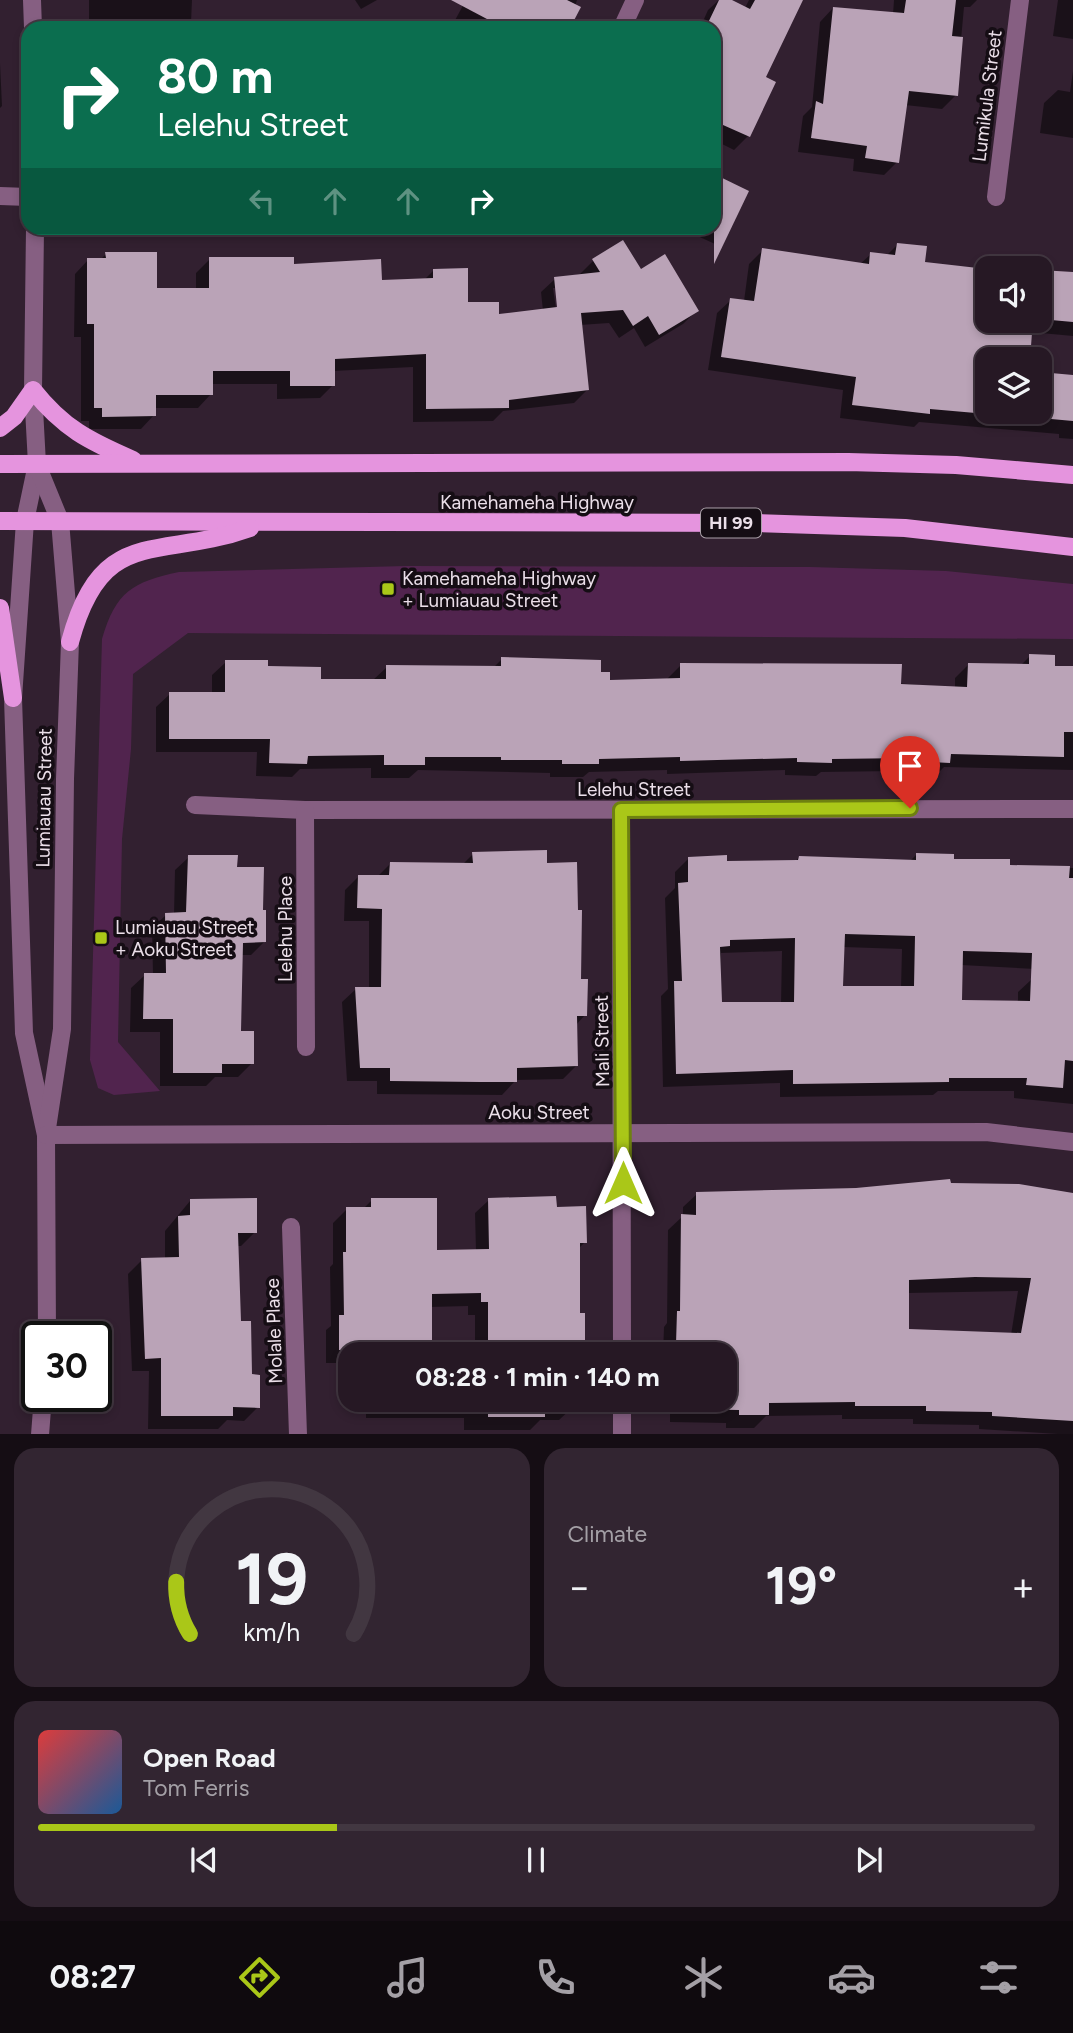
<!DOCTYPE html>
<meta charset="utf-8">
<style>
body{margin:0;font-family:Figtree,sans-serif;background:#322531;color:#f1f3f6;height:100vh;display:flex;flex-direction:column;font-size:26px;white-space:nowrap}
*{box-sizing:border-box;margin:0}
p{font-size:23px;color:#a4a0a6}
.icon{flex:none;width:38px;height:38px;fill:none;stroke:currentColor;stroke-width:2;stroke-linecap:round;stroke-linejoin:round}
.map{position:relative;height:1434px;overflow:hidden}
.panel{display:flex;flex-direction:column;gap:14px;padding:14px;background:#150d14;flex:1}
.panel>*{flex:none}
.hud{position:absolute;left:21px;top:21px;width:700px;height:214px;border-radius:21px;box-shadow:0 4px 10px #0003,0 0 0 2px #423741;background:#0b6e4f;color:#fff;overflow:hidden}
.tools{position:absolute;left:975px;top:256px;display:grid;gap:14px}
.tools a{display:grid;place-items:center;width:77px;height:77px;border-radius:14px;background:#261824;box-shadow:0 4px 10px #0003,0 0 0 2px #423741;font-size:35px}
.speed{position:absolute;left:21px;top:1321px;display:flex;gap:14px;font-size:35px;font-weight:700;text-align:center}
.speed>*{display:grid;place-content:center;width:91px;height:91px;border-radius:50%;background:#261824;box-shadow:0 4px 10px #0003,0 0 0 2px #423741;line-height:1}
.speed .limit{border:4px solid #111;border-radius:10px;background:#fff;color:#111}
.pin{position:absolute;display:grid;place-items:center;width:60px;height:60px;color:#fff;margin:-72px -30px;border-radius:50% 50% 50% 0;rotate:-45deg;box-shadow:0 0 7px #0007}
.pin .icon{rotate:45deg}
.me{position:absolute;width:77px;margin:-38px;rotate:0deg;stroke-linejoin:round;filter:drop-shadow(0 0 5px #0008)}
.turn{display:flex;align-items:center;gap:24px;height:147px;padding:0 21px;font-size:32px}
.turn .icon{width:91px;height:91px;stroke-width:2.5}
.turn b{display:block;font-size:49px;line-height:60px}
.lanes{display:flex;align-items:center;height:66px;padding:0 21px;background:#0003;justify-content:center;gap:35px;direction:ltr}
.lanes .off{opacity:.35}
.big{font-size:52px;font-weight:700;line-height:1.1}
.panel .widget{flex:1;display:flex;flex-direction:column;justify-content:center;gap:10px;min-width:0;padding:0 24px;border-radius:21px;background:#322531}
.panel .dial{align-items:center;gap:0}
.dial svg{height:182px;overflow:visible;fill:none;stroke:#423741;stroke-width:7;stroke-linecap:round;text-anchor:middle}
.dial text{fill:#f1f3f6;stroke:none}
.song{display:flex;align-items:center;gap:21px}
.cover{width:84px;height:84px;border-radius:10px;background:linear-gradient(135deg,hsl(0 70% 55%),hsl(210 70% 35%))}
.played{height:7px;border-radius:4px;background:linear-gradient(90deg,#aac718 30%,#423741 30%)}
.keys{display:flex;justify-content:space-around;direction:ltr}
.heat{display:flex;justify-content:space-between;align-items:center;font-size:38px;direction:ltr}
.panel .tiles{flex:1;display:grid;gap:14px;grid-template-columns:1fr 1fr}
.widget:last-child{grid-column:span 2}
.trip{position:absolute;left:338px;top:1342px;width:399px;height:70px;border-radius:21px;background:#261824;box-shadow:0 4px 10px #0003,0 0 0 2px #423741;font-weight:700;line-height:70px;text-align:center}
.tab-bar{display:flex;height:112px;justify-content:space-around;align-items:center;background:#0f0a0e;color:#a4a0a6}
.tab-bar .icon{width:49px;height:49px}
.tab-bar .active{color:#aac718}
.tab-bar b{font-size:32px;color:#f1f3f6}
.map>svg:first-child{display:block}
</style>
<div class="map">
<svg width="1073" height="1435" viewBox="0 0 1073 1435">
<rect width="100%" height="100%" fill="#322030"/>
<path fill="#51244e" d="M 406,566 L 810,567 L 946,571 L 1073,584 L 1073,639 L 188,633 L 133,674 L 131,749 L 122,839 L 118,1042 L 160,1091 L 114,1095 L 98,1088 L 90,1060 L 102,639 C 116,591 133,582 179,572 Z"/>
<g fill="#0007" fill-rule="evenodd">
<polygon points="89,0 192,0 191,23 186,28 89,28"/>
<polygon points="355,0 377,0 361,9"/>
<polygon points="466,0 577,0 568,28 465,28 454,22"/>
<polygon points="719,0 728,0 745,8 749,0 801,0 764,78 773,83 748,136 734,150 714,140 714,28 700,28 708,10"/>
<polygon points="894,0 977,0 970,7 964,7 956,95 942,109 905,105 897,162 884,175 853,171 854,159 798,152 803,116 812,107 820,22 833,8 893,14"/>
<polygon points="1058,0 1073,0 1073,39 1053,36"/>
<polygon points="0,63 2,106 0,108"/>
<polygon points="1073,71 1073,138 1040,133 1044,103 1058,90 1070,92"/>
<polygon points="714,176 715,244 680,228 714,228"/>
<polygon points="897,245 923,264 987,268 987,320 1040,320 1040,271 1073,279 1073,336 1030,332 987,359 987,411 1040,411 1040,374 1073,377 1073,439 1059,438 1059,434 919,422 914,427 840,418 843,390 708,370 717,313 731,300 744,301 749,264 763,250 860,264 871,254 886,256"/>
<path d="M 106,254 L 155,290 L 196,290 L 196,273 L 210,259 L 293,266 L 381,282 L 424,280 L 433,271 L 466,304 L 497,316 L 543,311 L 541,292 L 555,279 L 580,274 L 593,261 L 640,272 L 697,310 L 683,324 L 645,347 L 634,328 L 619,338 L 609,323 L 580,325 L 587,390 L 574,403 L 503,411 L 493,421 L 413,422 L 413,367 L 333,371 L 333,385 L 320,398 L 277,399 L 277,384 L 211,384 L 211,394 L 198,408 L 154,408 L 154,415 L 141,429 L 89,429 L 89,421 L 81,421 L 81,337 L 74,337 L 75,274 L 88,260 L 100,260 ZM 553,288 L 557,288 L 560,316 L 557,316 Z"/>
<polygon points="1030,656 1054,667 1073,668 1073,775 1073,770 944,767 935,776 897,774 897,771 821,772 816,776 785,775 785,770 667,774 667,770 589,772 583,777 550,777 550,773 418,770 409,778 371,778 371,768 300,769 292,777 256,776 257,752 156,752 156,707 170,694 212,694 212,675 226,662 319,681 373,680 387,667 493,668 502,659 599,674 608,682 667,679 681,665 955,688 955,678 968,665 1021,665"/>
<polygon points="473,854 545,865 579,980 585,1015 576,1025 576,1066 563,1079 516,1080 502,1095 377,1094 377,1081 347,1081 342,1002 356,989 369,988 369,921 344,921 345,890 359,876 377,877 390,864 462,865"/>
<path d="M 916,855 L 1008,867 L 1073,868 L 1073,971 L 961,965 L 960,1002 L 1018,1003 L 1018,992 L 1032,979 L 1073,989 L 1073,1104 L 1014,1098 L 1014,1091 L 938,1091 L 933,1095 L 780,1097 L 780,1083 L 663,1087 L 661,996 L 668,989 L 665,898 L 675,888 L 675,872 L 689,858 L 725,863 L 795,862 L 799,857 L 910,861 ZM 843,947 L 902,949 L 901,988 L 841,988 ZM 782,951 L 781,1004 L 720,1004 L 721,953 Z"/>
<polygon points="189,857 236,869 261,912 265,941 251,955 241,955 240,1032 252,1063 238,1077 215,1077 206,1086 160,1086 160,1032 130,1032 131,988 145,975 153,975 152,928 166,915 174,914 175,870"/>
<path d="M 949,1185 L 1073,1194 L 1073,1435 L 979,1429 L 979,1425 L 913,1424 L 913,1419 L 842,1419 L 842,1415 L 766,1416 L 754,1428 L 726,1428 L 726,1423 L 670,1422 L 670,1400 L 724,1400 L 724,1354 L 663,1354 L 664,1327 L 667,1323 L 668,1230 L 683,1216 L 683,1207 L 697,1194 ZM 1018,1291 L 1011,1335 L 907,1330 L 908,1293 Z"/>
<polygon points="372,1200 435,1252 476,1251 475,1213 489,1200 555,1208 585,1242 578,1249 578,1315 583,1349 578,1354 475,1354 475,1315 468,1315 468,1306 430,1307 430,1354 350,1354 350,1363 326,1363 326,1330 331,1326 330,1267 333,1264 333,1223 347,1209 363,1209"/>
<polygon points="190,1201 255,1232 241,1246 236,1246 239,1323 258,1407 244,1421 227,1420 218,1429 148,1429 149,1371 132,1371 128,1274 142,1260 165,1259 165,1231"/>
<polygon points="352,1400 573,1400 573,1407 559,1420 540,1420 530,1430 464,1430 464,1418 366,1418 366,1410 352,1410"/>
</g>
<g fill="#baa3b7" fill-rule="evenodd">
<polygon points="451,0 567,0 581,7 570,28 504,28"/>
<polygon points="719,0 732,0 750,9 755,0 803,0 766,77 776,82 750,137 714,121 714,28 707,25"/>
<polygon points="906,0 956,0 952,36 963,37 958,96 909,91 899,163 865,158 867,146 811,138 816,101 823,104 833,7 904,13"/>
<polygon points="714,174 749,191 714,264"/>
<polygon points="623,240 641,269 665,254 699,311 659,335 648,316 633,326 623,310 581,313 589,390 509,400 509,408 426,409 426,354 335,359 335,386 290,386 290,371 213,371 213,395 156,395 156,416 102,417 102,408 94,408 94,324 87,324 87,258 106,258 105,252 157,252 157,288 209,288 209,257 294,257 294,264 381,259 382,280 433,278 433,269 468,268 468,302 499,302 499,314 557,307 554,277 600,272 592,259"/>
<polygon points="897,243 927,246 925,262 987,269 987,320 1033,320 1030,359 987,359 987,414 930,409 930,414 852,405 856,377 721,357 730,298 754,301 762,248 869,264 870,252 895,255"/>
<polygon points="1040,270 1073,272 1073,322 1040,319"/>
<polygon points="1040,372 1073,375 1073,421 1040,418"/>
<polygon points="1029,654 1055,655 1055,666 1073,666 1073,732 1064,732 1064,757 951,754 950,763 910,761 910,758 832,759 832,763 797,762 797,758 680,761 680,757 599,759 599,764 562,764 562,760 501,760 501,757 425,757 425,765 384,765 384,755 308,756 307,764 269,763 270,739 169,739 169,692 225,692 225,660 268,660 268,666 321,667 321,679 386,679 386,665 501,666 501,657 601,660 601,672 610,672 610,680 680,678 680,663 902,664 901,684 967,687 968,663 1029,664"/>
<polygon points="547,850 547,863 577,862 578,910 582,910 581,979 588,979 587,1016 577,1016 578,1066 517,1068 517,1082 480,1082 390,1081 390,1068 360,1068 355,987 381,987 382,909 357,908 358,875 389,875 390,862 473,863 472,852"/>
<path d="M 916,853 L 954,854 L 954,859 L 1010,859 L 1010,865 L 1070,866 L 1069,878 L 1073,878 L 1073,1061 L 1065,1060 L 1063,1088 L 1026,1085 L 1027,1078 L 949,1078 L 949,1082 L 793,1084 L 793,1070 L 676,1074 L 674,981 L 682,981 L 678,883 L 688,882 L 688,857 L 727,855 L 727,861 L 798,860 L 799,856 L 916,860 ZM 845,934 L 915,936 L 914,986 L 843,986 ZM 795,938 L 794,1002 L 722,1002 L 720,947 L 730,946 L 730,940 ZM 963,951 L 1032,953 L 1030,1001 L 962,1000 Z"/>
<polygon points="188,855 238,855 237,867 264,867 263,910 266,910 266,942 243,943 241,1031 254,1031 254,1064 222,1064 222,1073 173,1073 173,1019 143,1019 144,973 166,973 165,913 186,912"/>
<path d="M 950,1179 L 951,1183 L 1019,1184 L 1073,1193 L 1073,1421 L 992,1416 L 992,1412 L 926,1411 L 926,1406 L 855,1406 L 855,1402 L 769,1403 L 769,1415 L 739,1415 L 739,1410 L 682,1409 L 683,1400 L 724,1400 L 724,1354 L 684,1354 L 684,1344 L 676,1344 L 677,1311 L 680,1311 L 681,1214 L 696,1215 L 696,1192 L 856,1188 ZM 975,1277 L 1031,1278 L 1021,1333 L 909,1329 L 909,1280 Z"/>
<polygon points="556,1196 557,1207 586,1206 587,1243 580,1243 580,1313 585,1313 585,1350 557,1350 557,1354 488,1354 488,1302 481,1302 481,1293 432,1294 432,1349 339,1350 339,1315 344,1315 343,1252 346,1252 346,1207 371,1207 371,1198 437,1198 437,1250 489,1249 488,1198"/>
<polygon points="257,1198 257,1233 238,1233 241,1321 251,1321 252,1374 260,1375 260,1408 233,1407 233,1416 161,1416 161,1358 145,1359 141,1258 179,1257 178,1216 190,1215 190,1199"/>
<polygon points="488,1400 557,1400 557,1407 545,1407 545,1417 488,1417"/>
</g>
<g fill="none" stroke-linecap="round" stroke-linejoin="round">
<g stroke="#865f82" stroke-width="18">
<polyline points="32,0 33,28"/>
<polyline points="622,28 635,0"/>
<polyline points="0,196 28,197"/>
<polyline points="996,197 1020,0"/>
<polyline points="35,228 33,390 37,464 25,521 13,698 24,1033 46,1135"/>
<polyline points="37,465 60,521 70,642 65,779 62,1029 46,1135 47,1337"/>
<polyline points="195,805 305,810 1073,809"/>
<polyline points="305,810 306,1047"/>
<polyline points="621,810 622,1354"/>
<polyline points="46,1135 986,1132 1073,1142"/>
<polyline points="291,1227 298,1435"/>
<polyline points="40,1435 43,1396"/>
<polyline points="622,1435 622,1400"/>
</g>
<g stroke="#e594de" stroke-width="18">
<path d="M 0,428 L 14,417 L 33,390 C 63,428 89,441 133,460"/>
<polyline points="0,464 848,462 956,465 1073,475"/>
<polyline points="0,521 758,523 905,528 1073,547"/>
<polyline points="0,608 13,698"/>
<path d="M 70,642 C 102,523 158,561 250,528"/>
</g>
</g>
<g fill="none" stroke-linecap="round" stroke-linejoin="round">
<g stroke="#6e8110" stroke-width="18">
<polyline id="route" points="623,1183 621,810 910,808"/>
</g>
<use href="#route" stroke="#aac718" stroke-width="12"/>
</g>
<g fill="#aac718" stroke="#150d14" stroke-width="2.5">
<rect x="381" y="582" width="14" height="14" rx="3.5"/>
<rect x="94" y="931" width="14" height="14" rx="3.5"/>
</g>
<g text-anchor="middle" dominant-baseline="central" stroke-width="7" stroke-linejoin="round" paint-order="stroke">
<rect fill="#150d14" stroke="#aba0a9" stroke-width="2" x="701" y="508.5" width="60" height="29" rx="5"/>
<g font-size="18" font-weight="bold" fill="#ebdfe9">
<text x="731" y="523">HI 99</text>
</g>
<g font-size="19" fill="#ebdfe9" stroke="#150d14">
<text transform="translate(987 96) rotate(-83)">Lumikula Street</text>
<text x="537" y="502">Kamehameha Highway</text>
<text x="634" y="789">Lelehu Street</text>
<text transform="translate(44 798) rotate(-89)">Lumiauau Street</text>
<text transform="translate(285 929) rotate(-90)">Lelehu Place</text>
<text transform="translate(602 1041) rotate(-91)">Mali Street</text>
<text x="539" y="1112">Aoku Street</text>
<text transform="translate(274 1331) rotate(-92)">Molale Place</text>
</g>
<g font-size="19" fill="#ebdfe9" stroke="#150d14" text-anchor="start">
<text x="402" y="578">Kamehameha Highway<tspan x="402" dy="22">+ Lumiauau Street</tspan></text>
<text x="115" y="927">Lumiauau Street<tspan x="115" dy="22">+ Aoku Street</tspan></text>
</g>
</g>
</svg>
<div class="tools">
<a><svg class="icon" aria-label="sound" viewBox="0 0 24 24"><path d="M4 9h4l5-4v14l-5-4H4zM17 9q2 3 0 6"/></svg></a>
<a><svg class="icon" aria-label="layers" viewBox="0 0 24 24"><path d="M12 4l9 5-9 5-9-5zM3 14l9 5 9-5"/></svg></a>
</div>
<div class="speed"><div class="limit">30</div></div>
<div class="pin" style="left:910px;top:808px;background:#d93025"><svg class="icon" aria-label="arrive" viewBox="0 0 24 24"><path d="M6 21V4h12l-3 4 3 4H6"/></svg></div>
<svg class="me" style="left:623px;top:1183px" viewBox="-20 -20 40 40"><path d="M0-17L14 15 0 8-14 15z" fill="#aac718" stroke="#fff" stroke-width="4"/></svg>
<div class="trip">08:28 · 1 min · 140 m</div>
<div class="hud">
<div class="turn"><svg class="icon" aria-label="right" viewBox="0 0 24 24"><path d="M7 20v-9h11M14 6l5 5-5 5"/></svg><div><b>80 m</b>Lelehu Street</div></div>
<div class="lanes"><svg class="icon off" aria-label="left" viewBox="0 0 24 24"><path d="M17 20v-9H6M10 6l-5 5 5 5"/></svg><svg class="icon off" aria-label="ahead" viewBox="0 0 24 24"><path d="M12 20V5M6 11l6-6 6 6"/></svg><svg class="icon off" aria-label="ahead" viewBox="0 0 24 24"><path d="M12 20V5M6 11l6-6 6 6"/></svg><svg class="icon" aria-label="right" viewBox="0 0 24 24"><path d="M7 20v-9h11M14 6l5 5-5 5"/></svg></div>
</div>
</div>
<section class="panel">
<div class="tiles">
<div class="widget dial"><svg viewBox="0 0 100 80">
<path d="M14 69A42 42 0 1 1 86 69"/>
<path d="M14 69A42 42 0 0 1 8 46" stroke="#aac718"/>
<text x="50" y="56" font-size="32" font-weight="700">19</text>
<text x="50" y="72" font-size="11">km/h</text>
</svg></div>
<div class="widget"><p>Climate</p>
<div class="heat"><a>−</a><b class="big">19°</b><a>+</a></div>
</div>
<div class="widget">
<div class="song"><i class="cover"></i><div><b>Open Road</b><p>Tom Ferris</p></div></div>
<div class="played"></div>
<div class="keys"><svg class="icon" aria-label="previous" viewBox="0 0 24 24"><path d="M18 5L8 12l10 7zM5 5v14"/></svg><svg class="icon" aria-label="pause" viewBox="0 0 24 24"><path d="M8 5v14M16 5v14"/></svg><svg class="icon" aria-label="next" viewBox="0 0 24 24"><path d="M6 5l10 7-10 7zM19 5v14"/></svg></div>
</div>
</div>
</section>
<nav class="tab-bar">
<b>08:27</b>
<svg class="icon active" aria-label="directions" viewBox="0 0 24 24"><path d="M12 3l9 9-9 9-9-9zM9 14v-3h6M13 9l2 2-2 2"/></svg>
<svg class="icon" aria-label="music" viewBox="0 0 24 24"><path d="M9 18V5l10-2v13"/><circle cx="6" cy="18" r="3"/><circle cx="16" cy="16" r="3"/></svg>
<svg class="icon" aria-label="phone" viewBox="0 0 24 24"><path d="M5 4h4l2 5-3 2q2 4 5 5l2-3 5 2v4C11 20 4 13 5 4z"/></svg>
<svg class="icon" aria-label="climate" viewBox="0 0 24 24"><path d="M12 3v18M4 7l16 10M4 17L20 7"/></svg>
<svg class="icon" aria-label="car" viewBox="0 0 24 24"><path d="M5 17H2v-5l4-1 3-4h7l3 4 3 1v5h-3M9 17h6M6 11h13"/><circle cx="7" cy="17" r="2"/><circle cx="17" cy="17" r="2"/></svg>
<svg class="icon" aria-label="filters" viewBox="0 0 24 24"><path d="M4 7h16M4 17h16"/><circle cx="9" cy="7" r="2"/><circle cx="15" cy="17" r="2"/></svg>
</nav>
